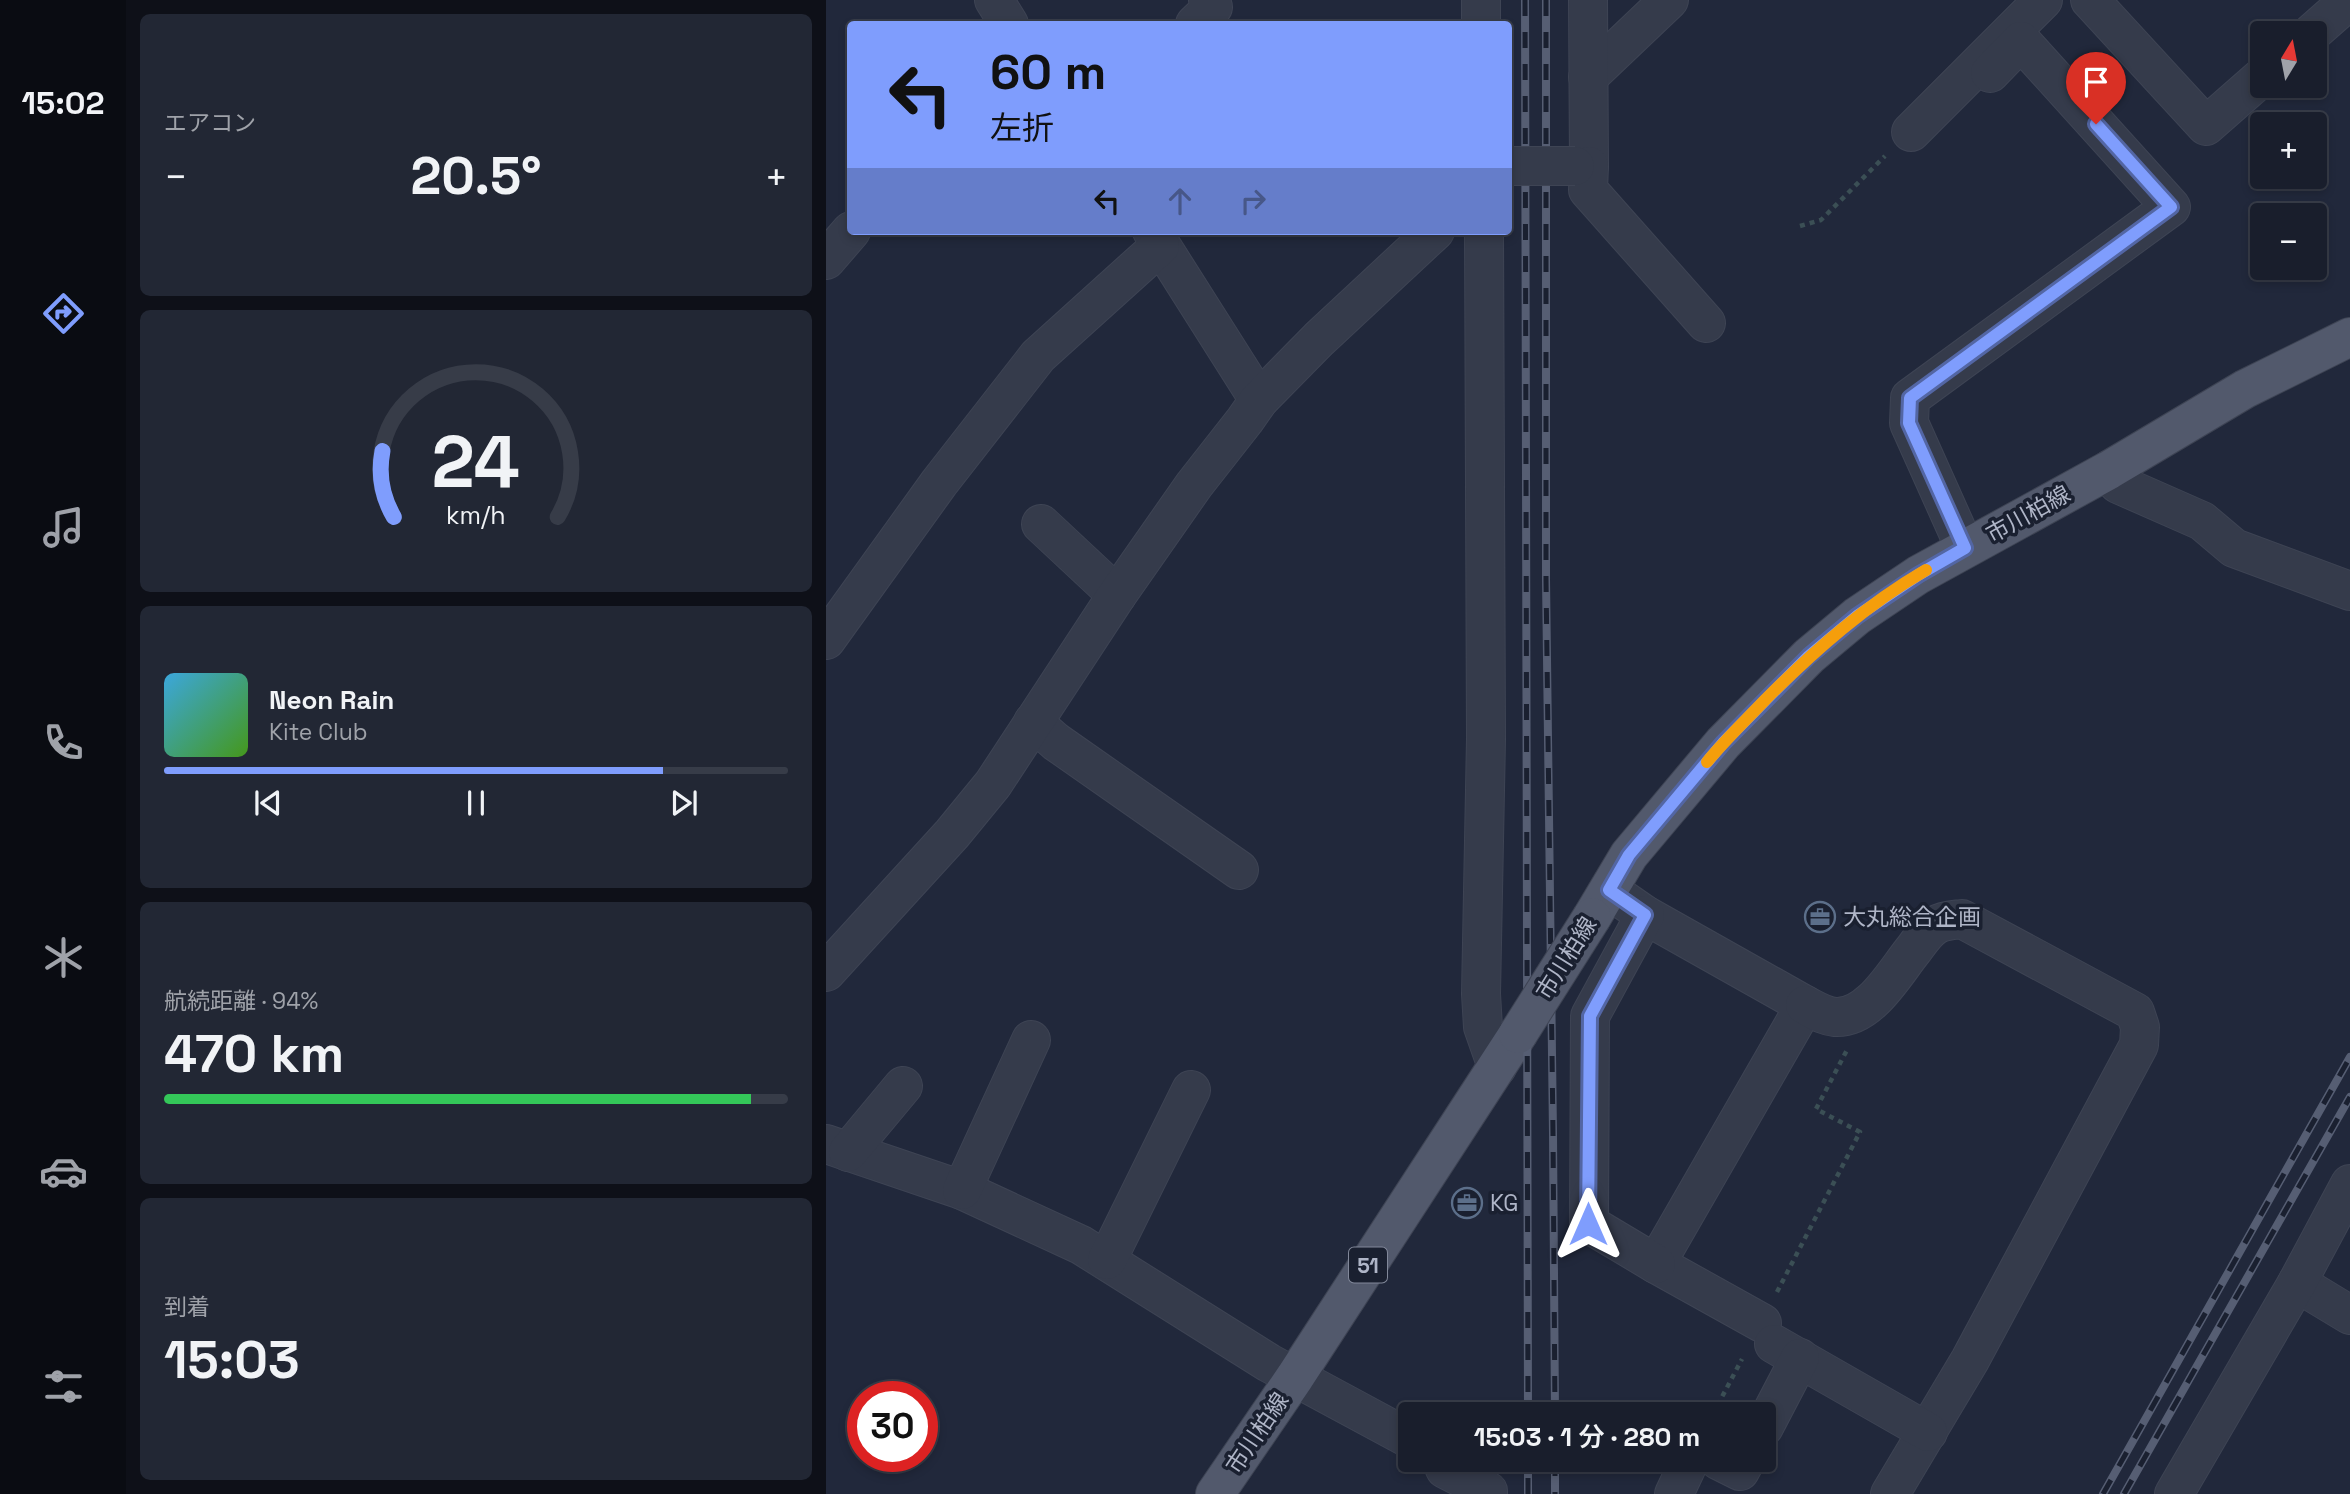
<!DOCTYPE html>
<html lang="ja">
<meta charset="utf-8">
<style>
body{margin:0;font-family:"Space Grotesk","Noto Sans JP",sans-serif;background:#222734;color:#f1f3f6;height:100vh;display:flex;flex-direction:column;font-size:26px;white-space:nowrap}
*{box-sizing:border-box;margin:0}
p{font-size:23px;color:#9fa2a9}
.icon{flex:none;width:38px;height:38px;fill:none;stroke:currentColor;stroke-width:2;stroke-linecap:round;stroke-linejoin:round}
.map{position:relative;flex:1;overflow:hidden}
.drawer{display:flex;flex-direction:column;gap:14px;padding:14px;background:#0e1018;width:700px}
.drawer>*{flex:none}
.top-card{position:absolute;left:21px;top:21px;width:665px;height:214px;border-radius:7px;box-shadow:0 4px 10px #0003,0 0 0 2px #373c48;background:#7f9dfd;color:#111;overflow:hidden}
.needle{width:46px;rotate:10deg}
.buttons{position:absolute;left:1424px;top:21px;display:grid;gap:14px}
.buttons a{display:grid;place-items:center;width:77px;height:77px;border-radius:7px;background:#191e2c;box-shadow:0 4px 10px #0003,0 0 0 2px #373c48;font-size:35px}
.speed{position:absolute;left:21px;top:1381px;display:flex;gap:14px;font-size:35px;font-weight:700;text-align:center}
.speed>*{display:grid;place-content:center;width:91px;height:91px;border-radius:50%;background:#191e2c;box-shadow:0 4px 10px #0003,0 0 0 2px #373c48;line-height:1}
.speed .limit{border:10px solid #d22;background:#fff;color:#111}
.pin{position:absolute;display:grid;place-items:center;width:60px;height:60px;color:#fff;margin:-72px -30px;border-radius:50% 50% 50% 0;rotate:-45deg;box-shadow:0 0 7px #0007}
.pin .icon{rotate:45deg}
.me{position:absolute;width:77px;margin:-38px;rotate:0deg;stroke-linejoin:round;filter:drop-shadow(0 0 5px #0008)}
.turn{display:flex;align-items:center;gap:24px;height:147px;padding:0 28px;font-size:32px}
.turn .icon{width:91px;height:91px;stroke-width:2.5}
.turn b{display:block;font-size:49px;line-height:60px}
.lanes{display:flex;align-items:center;height:66px;padding:0 28px;background:#0003;justify-content:center;gap:35px;direction:ltr}
.lanes .off{opacity:.35}
.big{font-size:52px;font-weight:600;line-height:1.1}
.drawer .widget{flex:1;display:flex;flex-direction:column;justify-content:center;gap:10px;min-width:0;padding:0 24px;border-radius:10px;background:#222734}
.drawer .dial{align-items:center;gap:0}
.dial svg{height:182px;overflow:visible;fill:none;stroke:#373c48;stroke-width:7;stroke-linecap:round;text-anchor:middle}
.dial text{fill:#f1f3f6;stroke:none}
.song{display:flex;align-items:center;gap:21px}
.cover{width:84px;height:84px;border-radius:10px;background:linear-gradient(135deg,hsl(200 70% 55%),hsl(100 70% 35%))}
.played{height:7px;border-radius:4px;background:linear-gradient(90deg,#7f9dfd 80%,#373c48 80%)}
.keys{display:flex;justify-content:space-around;direction:ltr}
.heat{display:flex;justify-content:space-between;align-items:center;font-size:38px;direction:ltr}
.charge{height:10px;border-radius:5px;background:linear-gradient(90deg,#34c759 94%,#373c48 0)}
.trip{position:absolute;left:572px;top:1402px;width:378px;height:70px;border-radius:7px;background:#191e2c;box-shadow:0 4px 10px #0003,0 0 0 2px #373c48;font-weight:600;line-height:70px;text-align:center}
main{display:flex;flex:1;min-height:0}
.tab-bar{display:flex;flex-direction:column;width:126px;justify-content:space-around;align-items:center;background:#0a0c12;color:#9fa2a9}
.tab-bar .icon{width:49px;height:49px}
.tab-bar .on{color:#7f9dfd}
.tab-bar b{font-size:32px;color:#f1f3f6}
.map>svg:first-child{display:block}
</style>
<main>
<nav class="tab-bar">
<b>15:02</b>
<svg class="icon on" aria-label="directions" viewBox="0 0 24 24"><path d="M12 3l9 9-9 9-9-9zM9 14v-3h6M13 9l2 2-2 2"/></svg>
<svg class="icon" aria-label="music" viewBox="0 0 24 24"><path d="M9 18V5l10-2v13"/><circle cx="6" cy="18" r="3"/><circle cx="16" cy="16" r="3"/></svg>
<svg class="icon" aria-label="phone" viewBox="0 0 24 24"><path d="M5 4h4l2 5-3 2q2 4 5 5l2-3 5 2v4C11 20 4 13 5 4z"/></svg>
<svg class="icon" aria-label="climate" viewBox="0 0 24 24"><path d="M12 3v18M4 7l16 10M4 17L20 7"/></svg>
<svg class="icon" aria-label="car" viewBox="0 0 24 24"><path d="M5 17H2v-5l4-1 3-4h7l3 4 3 1v5h-3M9 17h6M6 11h13"/><circle cx="7" cy="17" r="2"/><circle cx="17" cy="17" r="2"/></svg>
<svg class="icon" aria-label="filters" viewBox="0 0 24 24"><path d="M4 7h16M4 17h16"/><circle cx="9" cy="7" r="2"/><circle cx="15" cy="17" r="2"/></svg>
</nav>
<section class="drawer">
<div class="widget"><p>エアコン</p>
<div class="heat"><a>−</a><b class="big">20.5°</b><a>+</a></div>
</div>
<div class="widget dial"><svg viewBox="0 0 100 80">
<path d="M14 69A42 42 0 1 1 86 69"/>
<path d="M14 69A42 42 0 0 1 9 40" stroke="#7f9dfd"/>
<text x="50" y="56" font-size="32" font-weight="700">24</text>
<text x="50" y="72" font-size="11">km/h</text>
</svg></div>
<div class="widget">
<div class="song"><i class="cover"></i><div><b>Neon Rain</b><p>Kite Club</p></div></div>
<div class="played"></div>
<div class="keys"><svg class="icon" aria-label="previous" viewBox="0 0 24 24"><path d="M18 5L8 12l10 7zM5 5v14"/></svg><svg class="icon" aria-label="pause" viewBox="0 0 24 24"><path d="M8 5v14M16 5v14"/></svg><svg class="icon" aria-label="next" viewBox="0 0 24 24"><path d="M6 5l10 7-10 7zM19 5v14"/></svg></div>
</div>
<div class="widget"><p>航続距離 · 94%</p><b class="big">470 km</b><div class="charge"></div></div>
<div class="widget"><p>到着</p><b class="big">15:03</b></div>
</section>
<div class="map">
<svg width="1524" height="1494" viewBox="0 0 1524 1494">
<rect width="100%" height="100%" fill="#21283b"/>
<g fill="none" stroke-linecap="round" stroke-linejoin="round">
<g stroke="#3e4454" stroke-width="40">
<g id="minor">
<polyline points="168,0 183,24"/>
<polyline points="655,0 655,24"/>
<polyline points="1264,0 1380,126 1437,76"/>
<polyline points="369,24 387,7 382,0"/>
<polyline points="1486,33 1520,3"/>
<polyline points="762,77 843,0"/>
<polyline points="1085,132 1217,0"/>
<polyline points="749,166 763,166 762,0"/>
<polyline points="763,166 762,190 880,323"/>
<polyline points="326,231 433,400"/>
<polyline points="658,231 660,739 655,994 657,1027 671,1067"/>
<polyline points="0,260 25,231"/>
<polyline points="1283,470 1292,484 1376,521 1408,548 1524,591"/>
<polyline points="215,524 291,595"/>
<polyline points="1139,548 1083,423 1084,398 1345,207 1195,41 1164,73"/>
<polyline points="0,640 113,483 212,356 334,246"/>
<polyline points="207,722 230,742 413,870"/>
<polyline points="783,890 819,915 979,1005 830,1264 936,1323"/>
<polyline points="819,915 764,1016 763,1224 830,1264"/>
<polyline points="0,972 126,834 167,784 291,595 368,485 419,420 433,400 493,339 609,231"/>
<path d="M 979,1005 C 989,1010 998,1016 1009,1017 C 1044,1019 1069,972 1088,949 C 1094,941 1101,930 1110,925 C 1118,920 1128,920 1136,919 L 1309,1012 L 1314,1027 L 1313,1045 L 1144,1360 L 1064,1494"/>
<polyline points="0,1144 136,1190 255,1245 443,1363 584,1439"/>
<polyline points="22,1152 77,1086"/>
<polyline points="136,1190 205,1040"/>
<polyline points="281,1260 365,1090"/>
<polyline points="1471,1283 1524,1315"/>
<polyline points="948,1344 1102,1432"/>
<polyline points="938,1427 974,1358"/>
<polyline points="615,1460 619,1469 662,1491 662,1494"/>
<polyline points="892,1460 914,1471 920,1460"/>
<polyline points="848,1494 864,1460"/>
<polyline points="1348,1494 1471,1283 1524,1184"/>
</g>
</g>
<g stroke="#3e4454" stroke-width="40">
<g id="major">
<polyline points="766,917 803,855 897,743 983,656 1031,616 1092,575 1283,470 1419,389 1524,337"/>
<polyline points="389,1494 469,1377 692,1034"/>
</g>
</g>
<g stroke="#3b4f55" stroke-width="4.5" stroke-dasharray="5 5" stroke-linecap="butt">
<polyline points="974,226 995,220 1059,156"/>
<polyline points="951,1292 1034,1132 990,1109 1021,1050"/>
<polyline points="887,1414 916,1359"/>
</g>
<use href="#minor" stroke="#353b4b" stroke-width="38"/>
<use href="#major" stroke="#52596c" stroke-width="38"/>
<g stroke="#565e73" stroke-width="8">
<g id="rail">
<polyline points="699,0 702,1414"/>
<polyline points="720,0 720,579 727,1133 729,1414"/>
<polyline points="729,1460 729,1494"/>
<polyline points="702,1494 702,1460"/>
<polyline points="1277,1494 1524,1057"/>
<polyline points="1298,1494 1524,1097"/>
</g>
</g>
<use href="#rail" stroke="#1a2030" stroke-width="5" stroke-dasharray="16" stroke-linecap="butt"/>
<g stroke="#3e4454" stroke-width="40" stroke-linecap="butt">
<polyline id="minor-bridge" points="682,166 749,166"/>
</g>
<g stroke="#3e4454" stroke-width="40" stroke-linecap="butt">
<polyline id="major-bridge" points="692,1034 766,917"/>
</g>
<use href="#minor-bridge" stroke="#353b4b" stroke-width="38"/>
<use href="#major-bridge" stroke="#52596c" stroke-width="38"/>
</g>
<g fill="none" stroke-linecap="round" stroke-linejoin="round">
<g stroke="#5366a4" stroke-width="18">
<polyline id="route" points="762,1224 764,1016 819,915 783,890 803,855 897,743 983,656 1031,616 1092,575 1139,548 1083,423 1084,398 1345,207 1270,124"/>
</g>
<use href="#route" stroke="#7f9dfd" stroke-width="12"/>
<path stroke="#f59e0b" stroke-width="12" d="M 881,762 C 899,740 920,720 940,699 C 989,650 1040,605 1100,570"/>
</g>
<defs>
<g id="office-ring" transform="scale(1.575)"><circle r="9.5" fill="#1a2030" stroke="#5c6f8a" stroke-width="1.5"/><path d="M-6-3h4V-5.5h4V-3h4V5H-6ZM-1-4.5V-3h2v-1.5ZM-6 0V1H6V0Z" fill="#5c6f8a"/></g>
</defs>
<g fill-rule="evenodd">
<use href="#office-ring" x="994" y="917"/>
<use href="#office-ring" x="641" y="1203"/>
</g>
<g text-anchor="middle" dominant-baseline="central" stroke-width="7" stroke-linejoin="round" paint-order="stroke">
<rect fill="#1a2030" stroke="#82889a" stroke-width="2" x="523" y="1247.5" width="38" height="35" rx="5"/>
<g font-size="21" font-weight="bold" fill="#afb5c7">
<text x="542" y="1265">51</text>
</g>
<g font-size="23" fill="#afb5c7" stroke="#1a2030">
<text transform="translate(1202 514) rotate(-29)">市川柏線</text>
<text transform="translate(740 958) rotate(-58)">市川柏線</text>
<text transform="translate(431 1433) rotate(-56)">市川柏線</text>
</g>
<g font-size="23" fill="#afb5c7" stroke="#1a2030" text-anchor="start">
<text x="1017" y="917">大丸総合企画</text>
<text x="664" y="1203">KG</text>
</g>
</g>
</svg>
<div class="buttons">
<a><svg class="needle" viewBox="-14 -14 28 28"><path d="M0-13l5 13h-10z" fill="#e53935"/><path d="M0 13l5-13h-10z" fill="#9fa2a9"/></svg></a>
<a>+</a>
<a>−</a>
</div>
<div class="speed"><div class="limit">30</div></div>
<div class="pin" style="left:1270px;top:124px;background:#d93025"><svg class="icon" aria-label="arrive" viewBox="0 0 24 24"><path d="M6 21V4h12l-3 4 3 4H6"/></svg></div>
<svg class="me" style="left:762px;top:1224px" viewBox="-20 -20 40 40"><path d="M0-17L14 15 0 8-14 15z" fill="#7f9dfd" stroke="#fff" stroke-width="4"/></svg>
<div class="trip">15:03 · 1 分 · 280 m</div>
<div class="top-card">
<div class="turn"><svg class="icon" aria-label="left" viewBox="0 0 24 24"><path d="M17 20v-9H6M10 6l-5 5 5 5"/></svg><div><b>60 m</b>左折</div></div>
<div class="lanes"><svg class="icon" aria-label="left" viewBox="0 0 24 24"><path d="M17 20v-9H6M10 6l-5 5 5 5"/></svg><svg class="icon off" aria-label="ahead" viewBox="0 0 24 24"><path d="M12 20V5M6 11l6-6 6 6"/></svg><svg class="icon off" aria-label="right" viewBox="0 0 24 24"><path d="M7 20v-9h11M14 6l5 5-5 5"/></svg></div>
</div>
</div>
</main>
